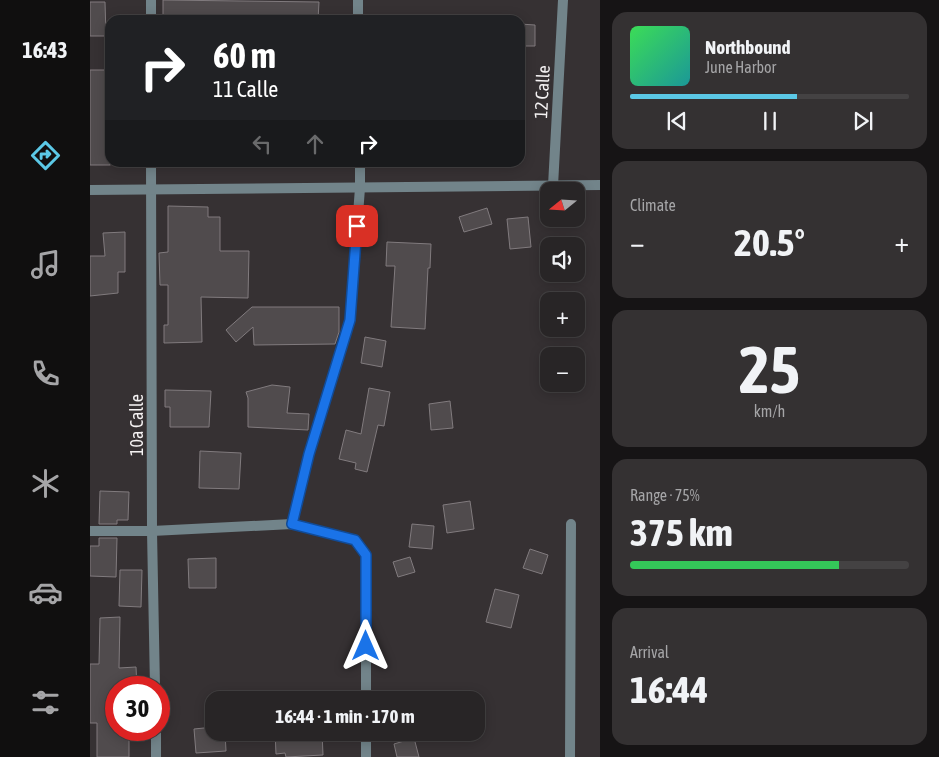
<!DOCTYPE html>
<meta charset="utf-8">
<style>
body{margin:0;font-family:"Asap Condensed",sans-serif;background:#343132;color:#f1f3f6;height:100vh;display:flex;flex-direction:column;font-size:19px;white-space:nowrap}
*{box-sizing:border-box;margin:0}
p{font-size:16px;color:#a5a5a7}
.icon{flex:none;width:28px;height:28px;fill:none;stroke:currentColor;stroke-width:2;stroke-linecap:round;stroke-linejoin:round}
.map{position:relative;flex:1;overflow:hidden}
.side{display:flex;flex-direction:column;gap:12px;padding:12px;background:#161415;width:339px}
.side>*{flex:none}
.guide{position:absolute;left:15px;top:15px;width:420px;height:152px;border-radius:15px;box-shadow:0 2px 12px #0003,0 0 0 1px #444243;background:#202124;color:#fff;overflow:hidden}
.needle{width:32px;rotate:252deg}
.controls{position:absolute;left:450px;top:182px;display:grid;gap:10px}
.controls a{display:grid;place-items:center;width:45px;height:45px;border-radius:10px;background:#282526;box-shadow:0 2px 12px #0003,0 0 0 1px #444243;font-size:25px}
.speed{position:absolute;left:15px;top:676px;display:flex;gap:10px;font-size:25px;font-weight:700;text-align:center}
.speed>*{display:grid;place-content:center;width:65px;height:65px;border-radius:50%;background:#282526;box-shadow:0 2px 12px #0003,0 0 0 1px #444243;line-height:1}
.speed .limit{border:8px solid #d22;background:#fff;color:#111}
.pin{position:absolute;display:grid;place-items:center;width:42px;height:42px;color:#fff;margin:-21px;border-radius:10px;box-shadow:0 2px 8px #0006}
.me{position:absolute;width:55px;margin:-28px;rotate:0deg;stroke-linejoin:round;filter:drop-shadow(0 0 4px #0008)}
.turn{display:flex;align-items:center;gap:18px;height:105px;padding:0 25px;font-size:22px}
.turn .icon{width:65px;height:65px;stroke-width:2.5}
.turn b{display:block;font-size:35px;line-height:42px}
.lanes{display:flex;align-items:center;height:48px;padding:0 25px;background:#0003;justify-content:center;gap:25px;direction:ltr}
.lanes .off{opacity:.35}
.big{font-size:38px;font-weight:700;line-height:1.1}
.side .widget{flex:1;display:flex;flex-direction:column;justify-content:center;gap:8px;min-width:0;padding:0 18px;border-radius:15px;background:#343132}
.side .dial{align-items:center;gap:0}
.dial b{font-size:65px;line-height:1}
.song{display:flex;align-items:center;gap:15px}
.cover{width:60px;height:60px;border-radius:8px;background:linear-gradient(135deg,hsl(130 70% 55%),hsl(180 70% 35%))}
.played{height:5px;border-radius:2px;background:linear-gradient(90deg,#5bc8e6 60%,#444243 60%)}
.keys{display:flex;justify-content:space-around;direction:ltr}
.heat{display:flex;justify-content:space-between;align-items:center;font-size:28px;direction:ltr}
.charge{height:8px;border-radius:4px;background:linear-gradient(90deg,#34c759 75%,#444243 0)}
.trip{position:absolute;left:115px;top:691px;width:280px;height:50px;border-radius:15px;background:#282526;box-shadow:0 2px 12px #0003,0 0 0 1px #444243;font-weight:700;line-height:50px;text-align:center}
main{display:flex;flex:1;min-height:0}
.menu{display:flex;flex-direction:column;width:90px;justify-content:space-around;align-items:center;background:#100f0f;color:#a5a5a7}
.menu .icon{width:35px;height:35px}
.menu .active{color:#5bc8e6}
.menu b{font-size:22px;color:#f1f3f6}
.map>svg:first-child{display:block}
</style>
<main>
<nav class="menu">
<b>16:43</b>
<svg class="icon active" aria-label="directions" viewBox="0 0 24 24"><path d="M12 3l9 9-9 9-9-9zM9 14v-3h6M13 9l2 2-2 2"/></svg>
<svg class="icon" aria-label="music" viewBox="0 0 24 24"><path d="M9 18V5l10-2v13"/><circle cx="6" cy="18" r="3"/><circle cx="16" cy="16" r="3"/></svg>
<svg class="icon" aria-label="phone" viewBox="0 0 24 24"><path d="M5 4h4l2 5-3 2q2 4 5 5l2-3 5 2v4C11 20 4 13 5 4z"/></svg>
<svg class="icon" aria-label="climate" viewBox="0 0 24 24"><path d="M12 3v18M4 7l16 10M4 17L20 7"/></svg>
<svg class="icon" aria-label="car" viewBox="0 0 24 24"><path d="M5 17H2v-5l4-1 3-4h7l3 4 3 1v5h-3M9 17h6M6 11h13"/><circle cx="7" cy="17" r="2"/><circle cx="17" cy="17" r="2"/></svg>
<svg class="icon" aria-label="filters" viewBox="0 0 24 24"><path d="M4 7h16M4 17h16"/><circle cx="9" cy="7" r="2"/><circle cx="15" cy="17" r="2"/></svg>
</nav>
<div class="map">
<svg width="511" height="757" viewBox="0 0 511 757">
<rect width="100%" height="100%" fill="#363133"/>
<g fill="#504b4d" stroke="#817b7e">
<polygon points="73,0 229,2 228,20 73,20"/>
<polygon points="0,2 15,2 16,36 0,36"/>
<polygon points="430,24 445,25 445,46 430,46"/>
<rect x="0" y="70" width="20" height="95"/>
<polygon points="78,206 118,207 118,217 130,217 130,251 159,251 158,298 111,297 112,342 74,343 74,325 78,325 78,285 70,285 69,253 78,252"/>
<polygon points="397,208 402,224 374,232 369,217"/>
<polygon points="438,217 441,247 420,249 417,219"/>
<polygon points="35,232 35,272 28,272 28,293 0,296 0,256 15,256 13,233"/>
<polygon points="297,242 341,244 340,268 338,268 335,329 301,327 305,266 296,266"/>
<polygon points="162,307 249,307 249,332 245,344 164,345 163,327 146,342 136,330"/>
<polygon points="275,337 296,341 292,367 271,363"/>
<polygon points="182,385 200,387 197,413 219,414 218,430 158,427 158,398 156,392"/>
<polygon points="279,388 300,392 294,426 288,425 277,472 265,469 266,463 249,459 256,430 271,434"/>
<polygon points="75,390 121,391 119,427 80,427 80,407 75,407"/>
<polygon points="360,401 363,428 341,430 339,404"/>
<polygon points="110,451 151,453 149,489 109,488"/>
<polygon points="10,491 39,492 38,520 27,520 27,524 9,524"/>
<polygon points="380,501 384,529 357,533 353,505"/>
<polygon points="322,524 344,526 342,549 319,547"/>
<polygon points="9,538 27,538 26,577 0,576 0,546 9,546"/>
<polygon points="440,549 458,555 452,574 433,568"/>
<polygon points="320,557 325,572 308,577 303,562"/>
<polygon points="126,558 126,588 99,588 98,559"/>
<polygon points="30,570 52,570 51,607 29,606"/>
<polygon points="405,589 429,595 421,628 396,622"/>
<polygon points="30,617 29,668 46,667 47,688 26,688 26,730 39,730 39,757 7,757 7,723 0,723 0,664 9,664 10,618"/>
<polygon points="124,727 124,732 135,732 136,751 106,753 104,729"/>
<polygon points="185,732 232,732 233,755 196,757 195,753 186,754"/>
<polygon points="324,738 329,757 307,757 304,744"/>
</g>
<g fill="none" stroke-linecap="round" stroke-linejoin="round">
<g stroke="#72848a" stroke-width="10">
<polyline points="61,0 61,20"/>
<polyline points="268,0 268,20"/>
<polyline points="61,162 62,531 65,688"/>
<polyline points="463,186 473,0"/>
<polyline points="0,190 511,185"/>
<polyline points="202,524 219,454 260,320 270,188 270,162"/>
<polyline points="0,531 62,531 202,524 265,540 276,555 276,700"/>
<polyline points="66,730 66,757"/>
<polyline points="276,757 276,732"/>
<polyline points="480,757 481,524"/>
</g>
</g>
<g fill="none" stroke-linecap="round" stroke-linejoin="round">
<g stroke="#114b97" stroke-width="12">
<polyline id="route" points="267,226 260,320 219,454 202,524 265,540 276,555 276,646"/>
</g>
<use href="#route" stroke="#1a73e8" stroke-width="9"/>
</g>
<g text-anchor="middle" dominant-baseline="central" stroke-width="5" stroke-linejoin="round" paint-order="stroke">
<g font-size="18" fill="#f5f2f3" stroke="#363133">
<text transform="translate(452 92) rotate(-87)">12 Calle</text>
<text transform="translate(46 425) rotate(-90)">10a Calle</text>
</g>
</g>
</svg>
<div class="controls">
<a><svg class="needle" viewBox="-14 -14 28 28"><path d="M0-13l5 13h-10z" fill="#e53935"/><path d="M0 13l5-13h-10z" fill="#a5a5a7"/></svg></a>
<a><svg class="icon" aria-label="sound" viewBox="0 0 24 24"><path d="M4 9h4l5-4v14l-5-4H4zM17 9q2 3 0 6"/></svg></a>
<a>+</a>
<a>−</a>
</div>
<div class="speed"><div class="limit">30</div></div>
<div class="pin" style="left:267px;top:226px;background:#d93025"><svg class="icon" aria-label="arrive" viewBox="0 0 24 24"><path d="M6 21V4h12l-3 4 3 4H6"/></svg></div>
<svg class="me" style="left:276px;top:646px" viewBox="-20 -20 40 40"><path d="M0-17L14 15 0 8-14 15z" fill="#1a73e8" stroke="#fff" stroke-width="4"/></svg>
<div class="trip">16:44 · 1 min · 170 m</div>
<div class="guide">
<div class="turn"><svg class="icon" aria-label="right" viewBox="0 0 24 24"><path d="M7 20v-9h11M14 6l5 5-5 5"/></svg><div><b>60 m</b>11 Calle</div></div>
<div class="lanes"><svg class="icon off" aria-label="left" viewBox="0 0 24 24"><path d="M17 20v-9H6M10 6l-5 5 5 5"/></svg><svg class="icon off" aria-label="ahead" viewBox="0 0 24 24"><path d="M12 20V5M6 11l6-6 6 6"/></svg><svg class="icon" aria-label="right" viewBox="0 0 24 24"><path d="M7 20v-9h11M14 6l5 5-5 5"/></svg></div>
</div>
</div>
<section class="side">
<div class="widget">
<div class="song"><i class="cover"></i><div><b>Northbound</b><p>June Harbor</p></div></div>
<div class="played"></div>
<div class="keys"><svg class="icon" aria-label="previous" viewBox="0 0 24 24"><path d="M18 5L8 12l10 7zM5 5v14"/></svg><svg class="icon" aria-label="pause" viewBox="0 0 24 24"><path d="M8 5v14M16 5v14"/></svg><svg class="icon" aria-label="next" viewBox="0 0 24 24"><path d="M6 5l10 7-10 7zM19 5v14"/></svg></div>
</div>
<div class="widget"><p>Climate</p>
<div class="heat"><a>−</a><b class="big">20.5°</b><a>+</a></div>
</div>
<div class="widget dial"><b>25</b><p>km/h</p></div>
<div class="widget"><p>Range · 75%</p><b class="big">375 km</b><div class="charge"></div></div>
<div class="widget"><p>Arrival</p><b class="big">16:44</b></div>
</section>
</main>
